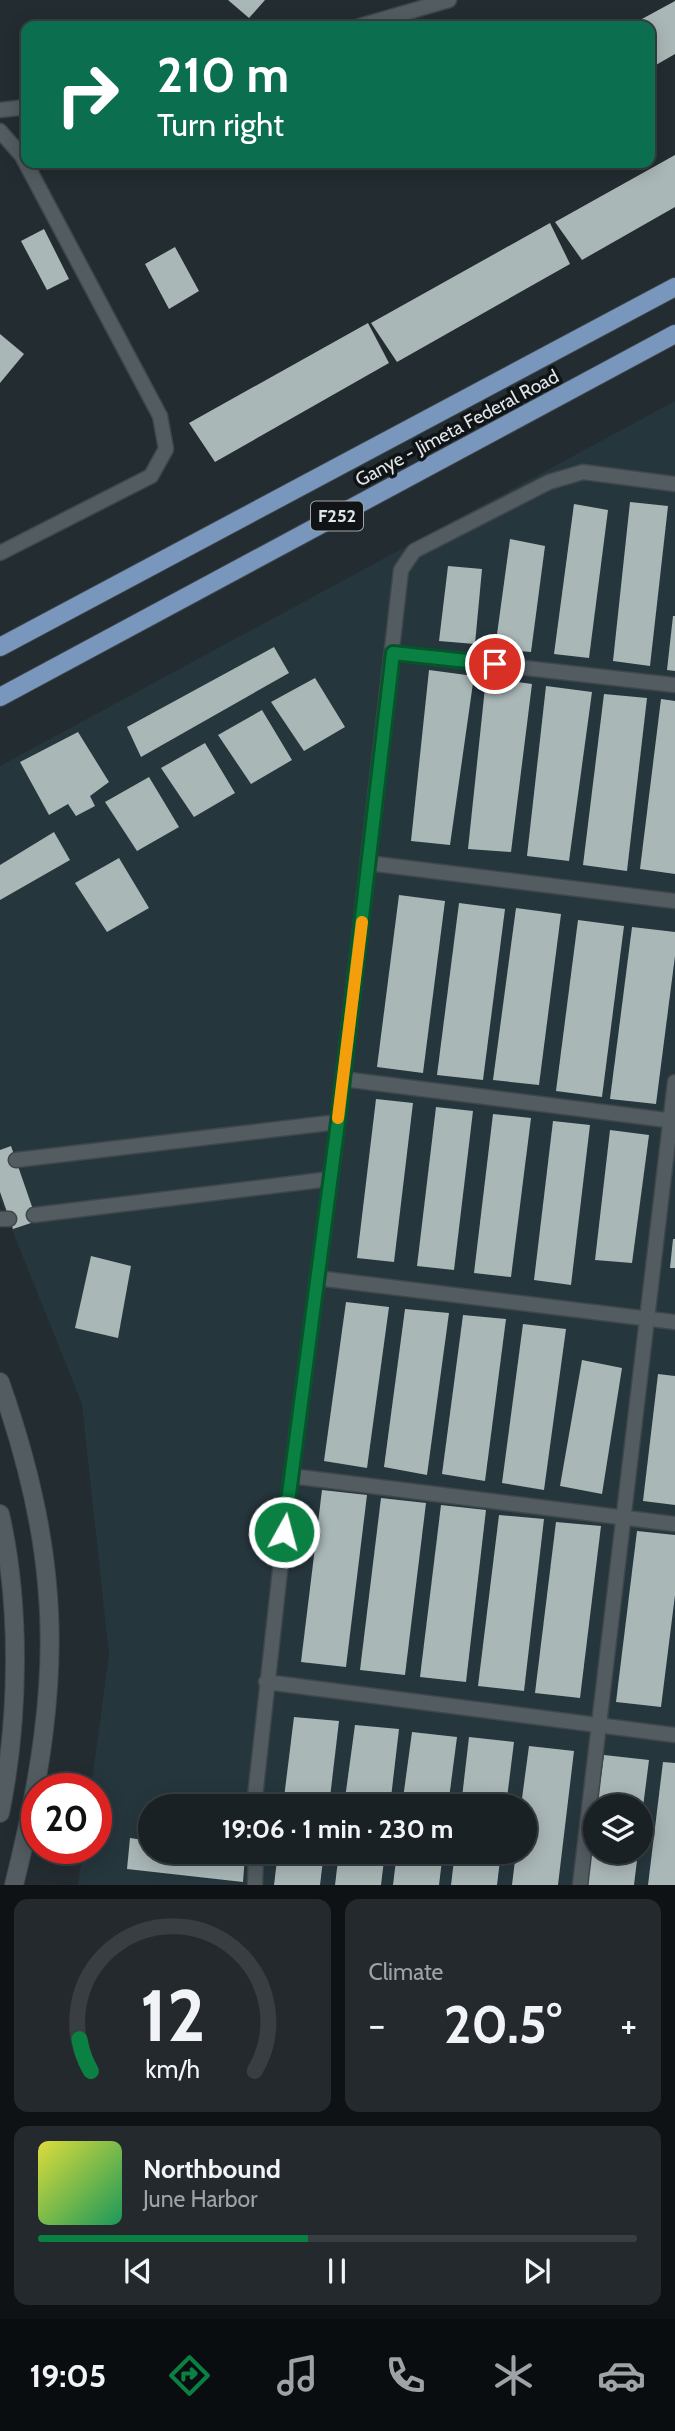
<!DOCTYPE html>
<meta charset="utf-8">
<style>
body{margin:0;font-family:Cabin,sans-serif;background:#23292d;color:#f1f3f6;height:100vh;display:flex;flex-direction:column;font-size:26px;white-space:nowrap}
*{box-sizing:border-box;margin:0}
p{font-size:23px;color:#9fa3a7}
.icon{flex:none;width:38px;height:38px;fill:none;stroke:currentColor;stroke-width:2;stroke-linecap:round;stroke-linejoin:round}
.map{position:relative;height:1885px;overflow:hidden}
.side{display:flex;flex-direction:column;gap:14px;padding:14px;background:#0e1214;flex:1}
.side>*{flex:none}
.hud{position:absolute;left:21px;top:21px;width:634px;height:147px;border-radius:14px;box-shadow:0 4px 18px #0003,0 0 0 2px #383e42;background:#0b6e4f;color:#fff;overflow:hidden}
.tools{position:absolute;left:583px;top:1794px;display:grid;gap:14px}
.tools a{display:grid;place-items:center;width:70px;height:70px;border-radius:50%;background:#1a2125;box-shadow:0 4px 18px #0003,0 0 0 2px #383e42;font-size:35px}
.speed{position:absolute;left:21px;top:1773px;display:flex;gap:14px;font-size:35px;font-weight:700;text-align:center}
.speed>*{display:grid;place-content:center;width:91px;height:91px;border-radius:50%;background:#1a2125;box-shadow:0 4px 18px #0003,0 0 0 2px #383e42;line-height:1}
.speed .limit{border:10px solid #d22;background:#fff;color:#111}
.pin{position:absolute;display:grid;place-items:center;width:60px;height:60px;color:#fff;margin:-30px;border:4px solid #fff;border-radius:50%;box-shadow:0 2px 7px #0007}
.me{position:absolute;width:77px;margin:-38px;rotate:7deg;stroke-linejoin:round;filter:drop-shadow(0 0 5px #0008)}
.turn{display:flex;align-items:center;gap:24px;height:147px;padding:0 21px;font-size:32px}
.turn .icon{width:91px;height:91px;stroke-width:2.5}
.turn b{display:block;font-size:49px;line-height:60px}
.big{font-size:52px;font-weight:800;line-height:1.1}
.side .widget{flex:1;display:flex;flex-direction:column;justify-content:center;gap:10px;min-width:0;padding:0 24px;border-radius:14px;background:#23292d}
.side .dial{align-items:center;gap:0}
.dial svg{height:182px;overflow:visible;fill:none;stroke:#383e42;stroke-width:7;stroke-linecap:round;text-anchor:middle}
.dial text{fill:#f1f3f6;stroke:none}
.song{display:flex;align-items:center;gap:21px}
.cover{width:84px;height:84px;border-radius:10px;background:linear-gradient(135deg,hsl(60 70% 55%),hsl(150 70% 35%))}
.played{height:7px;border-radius:4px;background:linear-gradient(90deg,#0b8043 45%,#383e42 45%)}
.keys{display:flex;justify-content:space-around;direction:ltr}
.heat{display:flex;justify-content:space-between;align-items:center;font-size:38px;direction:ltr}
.side .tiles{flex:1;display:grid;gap:14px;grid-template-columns:1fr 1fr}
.widget:last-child{grid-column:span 2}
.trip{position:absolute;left:138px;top:1794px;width:399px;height:70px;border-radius:35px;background:#1a2125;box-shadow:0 4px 18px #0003,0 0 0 2px #383e42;font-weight:800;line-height:70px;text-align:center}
.dock{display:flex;height:112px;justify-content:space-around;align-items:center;background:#0a0d0f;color:#9fa3a7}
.dock .icon{width:49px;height:49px}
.dock .selected{color:#0b8043}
.dock b{font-size:32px;color:#f1f3f6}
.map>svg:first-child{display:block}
</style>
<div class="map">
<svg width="675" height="1885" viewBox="0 0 675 1885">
<rect width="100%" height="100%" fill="#232c31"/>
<path fill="#26363d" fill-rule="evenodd" d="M 675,401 L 675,1885 L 78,1885 L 83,1848 L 96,1848 L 96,1788 L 91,1788 L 109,1655 L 82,1404 L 0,1200 L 0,766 ZM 150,1806 L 525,1806 L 525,1852 L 150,1852 ZM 595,1806 L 640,1806 L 640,1852 L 595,1852 Z"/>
<g fill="#aab7b7">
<polygon points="228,0 265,0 249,18"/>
<polygon points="675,1 675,54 649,69 649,26 629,26"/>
<polygon points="675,155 675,207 582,260 555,222"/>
<polygon points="550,223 570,264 397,362 371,323"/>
<polygon points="44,229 69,279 47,290 21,241"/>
<polygon points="175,247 199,291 169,309 145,264"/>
<polygon points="368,323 389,363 215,462 189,423"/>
<polygon points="0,334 24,354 0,383"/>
<polygon points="630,502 668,506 650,666 613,661"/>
<polygon points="574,504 608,510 589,658 554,654"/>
<polygon points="510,539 545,546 531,652 495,649"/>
<polygon points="448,566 482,569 475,644 439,641"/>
<polygon points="673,616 675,616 675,671 667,670"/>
<polygon points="274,647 289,673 141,757 127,727"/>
<polygon points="429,670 474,676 450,845 411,841"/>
<polygon points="315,678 345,727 304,751 271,702"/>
<polygon points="486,678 532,684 511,852 468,849"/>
<polygon points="546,686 592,692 569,861 527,856"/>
<polygon points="604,694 647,698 627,871 583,865"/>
<polygon points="661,699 675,701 675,874 640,869"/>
<polygon points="262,710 292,760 251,784 218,735"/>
<polygon points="78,732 109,782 90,796 95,806 76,816 68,804 49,815 20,762"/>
<polygon points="205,743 235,793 194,817 161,768"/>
<polygon points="149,777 179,827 137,851 105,802"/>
<polygon points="54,832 70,860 0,900 0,865"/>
<polygon points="119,858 149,908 107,932 75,883"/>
<polygon points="399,895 445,901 423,1073 377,1067"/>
<polygon points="459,903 505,909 483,1080 437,1075"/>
<polygon points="516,908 561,914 539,1085 493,1080"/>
<polygon points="578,920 624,926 602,1097 556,1091"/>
<polygon points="632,927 675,932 675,956 656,1104 610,1099"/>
<polygon points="376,1099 413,1103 394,1262 357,1258"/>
<polygon points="436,1107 473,1111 454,1270 417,1266"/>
<polygon points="493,1114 531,1118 511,1277 474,1273"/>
<polygon points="553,1121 590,1125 571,1285 534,1280"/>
<polygon points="610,1130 649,1135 632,1263 595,1260"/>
<polygon points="11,1146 37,1221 13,1229 0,1192 0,1150"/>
<polygon points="673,1239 675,1239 675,1268 670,1268"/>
<polygon points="91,1256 131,1266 118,1338 75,1328"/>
<polygon points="346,1302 389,1307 367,1468 324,1461"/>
<polygon points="405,1309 449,1313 427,1475 384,1467"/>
<polygon points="463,1315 506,1319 485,1481 442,1474"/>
<polygon points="523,1324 566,1329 544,1490 502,1483"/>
<polygon points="582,1360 622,1368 602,1494 560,1486"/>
<polygon points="658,1374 675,1376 675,1505 643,1501"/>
<polygon points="322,1490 367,1495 346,1667 301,1662"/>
<polygon points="381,1498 426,1503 405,1675 360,1670"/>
<polygon points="441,1505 486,1510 466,1682 420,1677"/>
<polygon points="499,1515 544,1519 524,1691 478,1686"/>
<polygon points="556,1522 601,1526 580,1698 535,1693"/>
<polygon points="637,1531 675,1535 675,1595 661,1707 616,1702"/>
<polygon points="294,1717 339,1721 329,1806 283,1806"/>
<polygon points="355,1725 399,1729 390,1806 344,1806"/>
<polygon points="412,1732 457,1737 448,1806 402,1806"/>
<polygon points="469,1737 514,1742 506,1806 461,1806"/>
<polygon points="529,1746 574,1751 558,1885 512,1885 516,1852 525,1852 525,1806 521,1806"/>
<polygon points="604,1755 649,1760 642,1815 640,1806 597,1806"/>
<polygon points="663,1762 675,1763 675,1885 648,1885"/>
<polygon points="130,1838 150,1841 150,1852 221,1852 245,1855 243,1882 127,1869"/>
<polygon points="593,1840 595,1852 638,1852 634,1885 588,1885"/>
<polygon points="278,1852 324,1852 320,1885 274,1885"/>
<polygon points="339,1852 385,1852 381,1885 335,1885"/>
<polygon points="397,1852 443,1852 439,1885 393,1885"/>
<polygon points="455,1852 501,1852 497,1885 451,1885"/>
</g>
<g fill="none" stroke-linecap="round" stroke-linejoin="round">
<g stroke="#3f474b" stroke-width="17">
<g id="lane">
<polyline points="360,26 449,0"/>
<polyline points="0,110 26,107"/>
<polyline points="0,131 22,156 160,416 166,449 151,476 0,553"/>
<polyline points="393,653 675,685"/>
<polyline points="368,863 675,901"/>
<polyline points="343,1079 675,1121"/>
<polyline points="16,1160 338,1122"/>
<polyline points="34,1215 330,1179"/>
<polyline points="0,1219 9,1219"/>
<polyline points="317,1278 675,1322"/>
<polyline points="291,1476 675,1524"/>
<polyline points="266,1682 675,1735"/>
<polyline points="254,1806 287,1507 338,1122 401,570 414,551 549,482 583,472 675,484"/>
<polyline points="255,1885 256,1852"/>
<polyline points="580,1885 675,1082"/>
</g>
</g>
<g stroke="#3f474b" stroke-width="20">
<g id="secondary">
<path d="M 0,1382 C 23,1447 41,1515 47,1584 C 57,1684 38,1789 14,1885"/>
<path d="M 0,1514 C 21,1606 19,1721 0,1813"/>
</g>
</g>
<g stroke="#3f474b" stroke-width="20">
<g id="primary">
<polyline points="0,647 675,287"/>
<polyline points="0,697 675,334"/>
</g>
</g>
<use href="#lane" stroke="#525c61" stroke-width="14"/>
<use href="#secondary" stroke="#525c61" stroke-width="18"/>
<use href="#primary" stroke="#7997bd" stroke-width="18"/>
</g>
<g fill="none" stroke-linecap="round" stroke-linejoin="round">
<g stroke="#07532c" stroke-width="18">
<polyline id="route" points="284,1532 338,1122 393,653 495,664"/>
</g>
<use href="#route" stroke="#0b8043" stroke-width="12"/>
<polyline stroke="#f59e0b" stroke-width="12" points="338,1118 362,922"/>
</g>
<g text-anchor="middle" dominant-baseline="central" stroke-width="7" stroke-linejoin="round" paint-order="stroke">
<rect fill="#101416" stroke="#a1a6a9" stroke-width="2" x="311" y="501.5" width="52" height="29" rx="5"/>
<g font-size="18" font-weight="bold" fill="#dfe5e8">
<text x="337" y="516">F252</text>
</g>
<g font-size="19" fill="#dfe5e8" stroke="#101416">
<text transform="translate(457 428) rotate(-28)">Ganye - Jimeta Federal Road</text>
</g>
</g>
</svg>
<div class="tools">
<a><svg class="icon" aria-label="layers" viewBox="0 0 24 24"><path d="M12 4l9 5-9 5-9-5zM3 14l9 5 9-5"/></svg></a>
</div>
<div class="speed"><div class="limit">20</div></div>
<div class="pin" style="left:495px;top:664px;background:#d93025"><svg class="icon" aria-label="arrive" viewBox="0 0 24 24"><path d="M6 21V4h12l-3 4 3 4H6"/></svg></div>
<svg class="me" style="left:284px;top:1532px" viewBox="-20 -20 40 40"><circle r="17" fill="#0b8043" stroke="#fff" stroke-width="3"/><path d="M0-11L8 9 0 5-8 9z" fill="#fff"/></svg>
<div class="trip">19:06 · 1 min · 230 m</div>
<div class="hud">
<div class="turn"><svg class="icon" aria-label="right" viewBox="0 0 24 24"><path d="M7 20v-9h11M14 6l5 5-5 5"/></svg><div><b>210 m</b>Turn right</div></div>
</div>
</div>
<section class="side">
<div class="tiles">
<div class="widget dial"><svg viewBox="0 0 100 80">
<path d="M14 69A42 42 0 1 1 86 69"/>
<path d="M14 69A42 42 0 0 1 9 55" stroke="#0b8043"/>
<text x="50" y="56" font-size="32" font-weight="700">12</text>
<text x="50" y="72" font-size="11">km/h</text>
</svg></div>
<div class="widget"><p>Climate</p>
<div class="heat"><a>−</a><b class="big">20.5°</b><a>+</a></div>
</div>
<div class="widget">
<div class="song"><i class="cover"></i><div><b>Northbound</b><p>June Harbor</p></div></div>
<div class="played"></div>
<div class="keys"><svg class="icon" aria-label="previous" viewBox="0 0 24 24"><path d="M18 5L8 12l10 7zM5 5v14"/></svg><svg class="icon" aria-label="pause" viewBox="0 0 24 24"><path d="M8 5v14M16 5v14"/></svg><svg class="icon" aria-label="next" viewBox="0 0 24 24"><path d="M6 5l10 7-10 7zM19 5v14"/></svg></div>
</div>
</div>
</section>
<nav class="dock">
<b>19:05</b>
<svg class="icon selected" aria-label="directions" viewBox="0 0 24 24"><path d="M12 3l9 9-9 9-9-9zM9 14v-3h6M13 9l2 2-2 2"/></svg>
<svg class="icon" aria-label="music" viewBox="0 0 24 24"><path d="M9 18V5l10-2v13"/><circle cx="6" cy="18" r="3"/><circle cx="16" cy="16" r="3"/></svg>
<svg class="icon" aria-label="phone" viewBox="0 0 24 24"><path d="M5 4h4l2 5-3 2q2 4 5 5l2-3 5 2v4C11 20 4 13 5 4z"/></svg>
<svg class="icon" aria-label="climate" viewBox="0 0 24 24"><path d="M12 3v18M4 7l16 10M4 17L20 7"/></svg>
<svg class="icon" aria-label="car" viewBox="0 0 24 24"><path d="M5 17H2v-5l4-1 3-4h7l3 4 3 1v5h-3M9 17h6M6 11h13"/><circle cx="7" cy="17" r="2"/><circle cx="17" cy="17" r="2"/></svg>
</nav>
